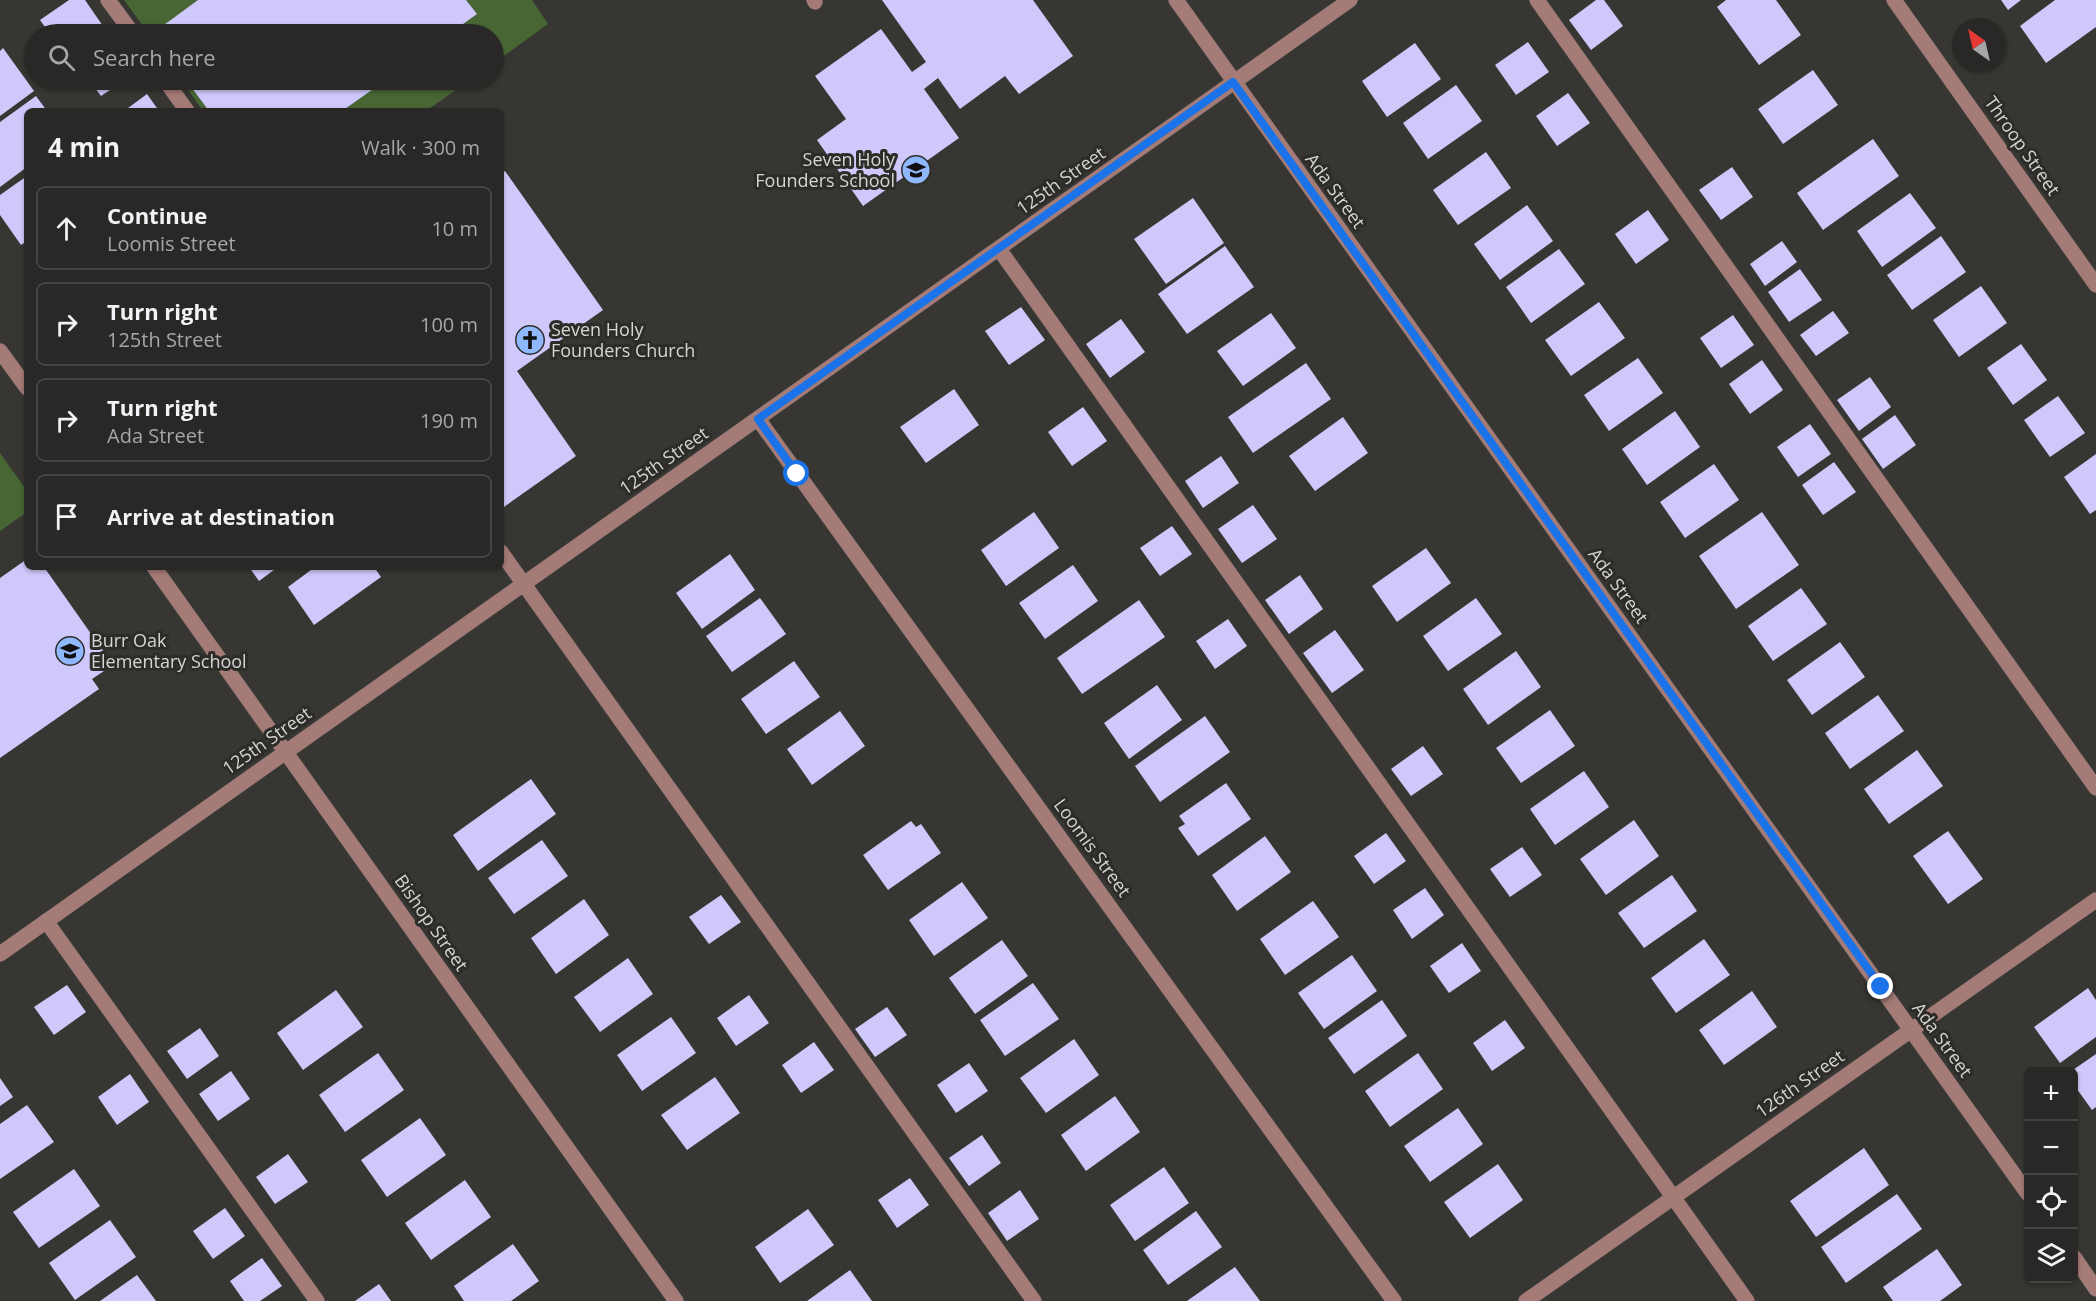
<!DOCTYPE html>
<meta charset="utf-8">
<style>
:root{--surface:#292826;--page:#31302e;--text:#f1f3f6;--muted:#a5a6a7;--line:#454443}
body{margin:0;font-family:"Open Sans",sans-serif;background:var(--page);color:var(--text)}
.controls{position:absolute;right:18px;bottom:18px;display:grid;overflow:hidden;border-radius:9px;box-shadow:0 2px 4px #0004}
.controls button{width:54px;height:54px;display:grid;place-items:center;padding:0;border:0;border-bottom:2px solid var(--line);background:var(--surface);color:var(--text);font:30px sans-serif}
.compass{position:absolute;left:1952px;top:18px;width:54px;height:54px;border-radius:50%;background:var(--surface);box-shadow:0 2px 4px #0004;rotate:326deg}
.stop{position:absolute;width:18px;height:18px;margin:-14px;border:4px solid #1a73e8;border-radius:50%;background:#fff}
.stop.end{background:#1a73e8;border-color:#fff;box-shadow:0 2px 6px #0008}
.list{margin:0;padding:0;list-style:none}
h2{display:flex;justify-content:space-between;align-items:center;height:78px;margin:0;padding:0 24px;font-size:26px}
h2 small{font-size:20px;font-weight:400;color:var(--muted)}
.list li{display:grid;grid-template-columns:39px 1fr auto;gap:18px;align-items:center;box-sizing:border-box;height:84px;margin:0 12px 12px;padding:0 12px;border:2px solid var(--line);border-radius:9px}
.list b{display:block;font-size:22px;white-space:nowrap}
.list p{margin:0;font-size:20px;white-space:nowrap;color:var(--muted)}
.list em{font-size:20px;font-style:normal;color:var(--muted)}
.icon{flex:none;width:33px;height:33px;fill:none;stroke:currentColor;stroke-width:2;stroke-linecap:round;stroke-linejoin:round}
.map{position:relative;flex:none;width:2096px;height:1301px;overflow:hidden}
.search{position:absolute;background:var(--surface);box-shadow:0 2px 4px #0004;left:24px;top:24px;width:480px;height:66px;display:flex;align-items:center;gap:15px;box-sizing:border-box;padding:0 21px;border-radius:33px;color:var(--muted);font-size:22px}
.panel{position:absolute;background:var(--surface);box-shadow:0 2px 4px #0004;left:24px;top:108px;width:480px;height:462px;border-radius:9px}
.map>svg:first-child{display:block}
.green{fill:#476634}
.building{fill:#cfc8fb}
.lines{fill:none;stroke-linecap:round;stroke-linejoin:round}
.minor-casing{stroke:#54534f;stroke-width:16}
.minor{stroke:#a47b77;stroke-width:15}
.route{stroke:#1a73e8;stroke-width:8}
.labels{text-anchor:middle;stroke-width:6;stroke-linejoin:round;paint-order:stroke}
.street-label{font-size:18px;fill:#d6d5d3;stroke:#2d2c28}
.poi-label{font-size:18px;fill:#d6d5d3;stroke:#2d2c28;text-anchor:start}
</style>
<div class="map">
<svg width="2096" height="1301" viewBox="0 0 2096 1301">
<rect width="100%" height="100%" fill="#373632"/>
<path class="green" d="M124 0H532L548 24 494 63V34H149Z
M181 80H470L426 111H203Z
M0 453 27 491V512L0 531Z"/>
<path class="building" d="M69 0H85L105 29 96 34H50L40 20Z
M198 0H466L477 14 449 34H154L153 33Z
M882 0H1033L1073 56 1019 94 1005 76 960 109 938 78 924 89 959 138 863 206 817 140 846 119 815 76 881 29 912 72 926 62Z
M1596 0H1604L1623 26 1591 50 1569 20Z
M1726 0H1776L1801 35 1759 65 1717 7Z
M2001 0H2021L2008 10Z
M2055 0H2096V27L2046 63 2020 26Z
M1528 42 1549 72 1516 95 1495 65Z
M1415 43 1441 79 1387 117 1362 81Z
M3 48 34 91 0 116V51Z
M1813 70 1838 105 1783 144 1758 109Z
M89 80H125L101 96Z
M186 80H386L342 111H209Z
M1456 85 1482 121 1428 159 1403 123Z
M1568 93 1590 123 1557 146 1536 116Z
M147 94 159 111H124Z
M36 96 47 111H27V167L0 187V122Z
M1873 139 1899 176 1823 230 1797 193Z
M1486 152 1511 188 1458 225 1433 190Z
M1732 167 1753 197 1721 220 1699 190Z
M505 171 603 310 517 371 576 456 501 509V174Z
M27 176V241L21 245 0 215V195Z
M1910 193 1936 228 1882 267 1857 231Z
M1193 198 1224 243 1166 284 1134 239Z
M1527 205 1553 241 1500 280 1474 244Z
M1648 210 1669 240 1636 264 1615 234Z
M1941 236 1966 272 1912 310 1887 275Z
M1782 241 1797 262 1765 286 1750 264Z
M1225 246 1254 287 1187 334 1158 294Z
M1559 249 1585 284 1531 323 1506 287Z
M1800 269 1822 300 1789 322 1768 292Z
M1981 286 2007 323 1959 357 1933 320Z
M1599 302 1625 338 1571 376 1545 340Z
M1021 307 1045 340 1009 365 985 331Z
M1833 311 1849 333 1816 356 1800 335Z
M1271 313 1296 348 1243 386 1217 351Z
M1733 315 1754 345 1721 368 1700 338Z
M1121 319 1145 352 1110 378 1086 344Z
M2021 344 2047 380 2013 405 1987 368Z
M1638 358 1663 393 1609 431 1584 395Z
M1762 360 1783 390 1750 414 1729 384Z
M1306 363 1331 399 1253 453 1228 417Z
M1870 377 1891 407 1859 431 1837 400Z
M954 389 979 425 926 463 900 427Z
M2058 396 2085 433 2050 457 2024 420Z
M1083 407 1107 441 1072 466 1048 432Z
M1675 411 1700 447 1647 485 1622 449Z
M1895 415 1916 445 1883 469 1862 439Z
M1343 417 1368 453 1315 491 1289 456Z
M1810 424 1831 454 1798 477 1777 447Z
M2096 454V510L2090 514 2064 477Z
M1221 456 1239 483 1203 508 1185 481Z
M1834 462 1856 492 1823 515 1802 485Z
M1714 464 1739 500 1685 538 1660 502Z
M1253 505 1277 539 1242 563 1218 529Z
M1034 512 1059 548 1006 586 981 550Z
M1762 512 1799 565 1736 609 1699 556Z
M1172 526 1192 554 1160 576 1140 548Z
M1426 548 1451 583 1397 622 1372 586Z
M730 554 755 590 702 629 676 593Z
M27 559V567H44L113 665 92 679 99 689 0 758V578Z
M1073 565 1098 601 1045 639 1019 603Z
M249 567H278L259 581Z
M315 567H374L381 577 314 625 288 587Z
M1300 575 1323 609 1289 634 1265 600Z
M1801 588 1827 624 1773 661 1748 626Z
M760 598 786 634 732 672 706 636Z
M1476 598 1502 634 1448 671 1423 636Z
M1139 600 1165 637 1082 694 1057 658Z
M1228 619 1247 646 1215 669 1196 641Z
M1335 630 1364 670 1332 693 1303 653Z
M1840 642 1865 677 1812 715 1787 680Z
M1516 651 1541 687 1488 725 1463 689Z
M794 661 820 697 766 734 741 699Z
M1157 685 1182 720 1129 759 1104 723Z
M1878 695 1904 731 1850 769 1825 733Z
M1550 710 1575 746 1521 783 1496 748Z
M840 711 865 746 812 785 787 749Z
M1205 716 1230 752 1160 802 1135 766Z
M1423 746 1443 774 1411 796 1391 769Z
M1917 750 1943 786 1889 824 1864 789Z
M1584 771 1609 807 1555 845 1530 809Z
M531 779 556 814 478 871 453 835Z
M1226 783 1251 819 1198 856 1178 828 1185 824 1179 816Z
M1634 820 1659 856 1606 895 1580 859Z
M911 821 916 827 921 824 941 853 888 890 863 855Z
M1948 831 1983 879 1948 904 1913 856Z
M1386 833 1406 861 1374 884 1354 856Z
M1265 836 1291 872 1237 911 1212 875Z
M542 840 568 876 514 914 488 878Z
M1522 847 1542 875 1510 897 1490 869Z
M1672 875 1697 911 1644 948 1618 913Z
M962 882 988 918 934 956 909 920Z
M1425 888 1444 915 1412 939 1393 910Z
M721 895 741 922 709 944 689 917Z
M584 899 609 935 556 974 531 938Z
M1313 901 1339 937 1285 975 1260 939Z
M1704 939 1730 975 1676 1013 1651 978Z
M1002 940 1028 976 975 1014 949 978Z
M1462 943 1481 971 1449 993 1430 966Z
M1352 955 1377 991 1324 1029 1298 993Z
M628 958 653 994 600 1032 574 997Z
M1033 983 1059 1019 1005 1056 980 1020Z
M67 985 86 1012 54 1035 34 1007Z
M2088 988 2096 1000V1037L2060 1063 2034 1027Z
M336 990 363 1027 303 1070 277 1033Z
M1752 991 1777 1027 1724 1065 1699 1030Z
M749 995 769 1023 736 1046 717 1018Z
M1382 1000 1407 1036 1354 1074 1328 1038Z
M887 1007 907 1035 875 1057 855 1029Z
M671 1017 696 1053 642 1091 617 1055Z
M1505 1020 1525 1048 1492 1071 1473 1043Z
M200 1028 219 1056 187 1079 167 1051Z
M1074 1039 1099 1075 1046 1113 1020 1078Z
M814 1042 834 1070 801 1093 782 1065Z
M378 1053 404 1090 345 1132 319 1095Z
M1418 1053 1443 1089 1390 1127 1365 1091Z
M2096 1054V1107L2092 1110 2074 1085V1072H2070Z
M969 1063 988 1091 956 1113 937 1085Z
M231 1071 250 1099 218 1121 199 1094Z
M130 1074 149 1102 117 1125 98 1097Z
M715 1077 740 1113 687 1150 661 1115Z
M0 1078 13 1097 0 1106Z
M1115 1096 1140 1132 1086 1171 1061 1135Z
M27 1105 54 1142 0 1179V1124Z
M1458 1108 1483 1144 1430 1182 1404 1146Z
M420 1118 446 1155 387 1197 361 1160Z
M982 1135 1001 1163 969 1186 949 1158Z
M1864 1148 1889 1185 1816 1237 1790 1201Z
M288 1154 308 1182 275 1204 256 1177Z
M1498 1164 1523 1200 1470 1238 1444 1202Z
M1164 1167 1189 1203 1135 1241 1110 1205Z
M74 1169 100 1206 39 1248 13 1212Z
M910 1178 929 1205 897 1228 878 1200Z
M465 1180 491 1217 431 1260 405 1223Z
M1020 1190 1039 1219 1007 1241 988 1213Z
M1897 1194 1922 1229 1846 1283 1821 1247Z
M225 1208 245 1236 213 1259 193 1231Z
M808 1209 834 1245 780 1283 755 1247Z
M1196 1211 1222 1247 1168 1285 1143 1250Z
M110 1220 136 1257 75 1300 49 1263Z
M513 1244 539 1281 511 1301H464L454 1286Z
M1937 1249 1962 1285 1940 1301H1893L1883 1287Z
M262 1258 282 1286 260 1301H244L230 1281Z
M1235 1267 1260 1301H1187Z
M850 1270 872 1301H807Z
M137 1275 156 1301H100Z
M379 1284 391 1301H355Z"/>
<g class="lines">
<g class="minor-casing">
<path id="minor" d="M108 0 133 34
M814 0 815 2
M1176 0 2028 1194
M1537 0 2096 788
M1894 0 2096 285
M165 80 187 111
M999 249 1747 1301
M0 351 27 388
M758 419 1394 1301
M501 552 1034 1301
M154 567 676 1301
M46 921 317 1301
M0 954 1350 0
M2074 1257 2096 1289
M1526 1301 2096 900"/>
</g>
<use href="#minor" class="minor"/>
</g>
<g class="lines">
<path class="route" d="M797 474 758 419 1233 82 1881 987"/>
</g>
<defs>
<g id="school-disc" transform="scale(1.5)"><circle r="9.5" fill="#90b8fd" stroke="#2d2c28"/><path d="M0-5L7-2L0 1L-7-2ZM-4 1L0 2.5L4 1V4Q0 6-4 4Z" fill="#111"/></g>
<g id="church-disc" transform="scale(1.5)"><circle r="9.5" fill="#90b8fd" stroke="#2d2c28"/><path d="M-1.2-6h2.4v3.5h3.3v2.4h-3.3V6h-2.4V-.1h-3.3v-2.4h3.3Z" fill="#111"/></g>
</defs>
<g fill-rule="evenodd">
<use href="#school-disc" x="916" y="170"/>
<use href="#church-disc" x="530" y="340"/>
<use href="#school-disc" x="70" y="651"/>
</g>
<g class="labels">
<g class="street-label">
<text transform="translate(2022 146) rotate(55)" y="6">Throop Street</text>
<text transform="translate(1061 181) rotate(-35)" y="6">125th Street</text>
<text transform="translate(1335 191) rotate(54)" y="6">Ada Street</text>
<text transform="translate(664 461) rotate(-35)" y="6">125th Street</text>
<text transform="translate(1618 586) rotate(54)" y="6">Ada Street</text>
<text transform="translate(267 741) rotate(-35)" y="6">125th Street</text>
<text transform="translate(1092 848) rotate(54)" y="6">Loomis Street</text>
<text transform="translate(431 923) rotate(55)" y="6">Bishop Street</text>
<text transform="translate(1942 1040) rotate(54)" y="6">Ada Street</text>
<text transform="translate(1800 1084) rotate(-35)" y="6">126th Street</text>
</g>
<g class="poi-label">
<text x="895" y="166" text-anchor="end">Seven Holy<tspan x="895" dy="21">Founders School</tspan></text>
<text x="551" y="336">Seven Holy<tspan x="551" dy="21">Founders Church</tspan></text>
<text x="91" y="647">Burr Oak<tspan x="91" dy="21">Elementary School</tspan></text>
</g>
</g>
</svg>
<div class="controls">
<button>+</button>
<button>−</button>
<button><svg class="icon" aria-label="locate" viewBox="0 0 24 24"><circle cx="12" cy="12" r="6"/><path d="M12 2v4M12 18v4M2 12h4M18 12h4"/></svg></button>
<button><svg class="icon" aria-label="layers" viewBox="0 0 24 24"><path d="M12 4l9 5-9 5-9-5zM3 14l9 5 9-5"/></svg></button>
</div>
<svg class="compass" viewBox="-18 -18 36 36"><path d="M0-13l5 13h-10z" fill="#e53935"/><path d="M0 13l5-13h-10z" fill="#a5a6a7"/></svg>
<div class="stop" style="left:797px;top:474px"></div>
<div class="stop end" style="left:1881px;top:987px"></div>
<div class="search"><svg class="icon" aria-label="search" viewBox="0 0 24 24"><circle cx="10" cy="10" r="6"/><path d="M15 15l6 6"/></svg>Search here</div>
<section class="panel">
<h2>4 min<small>Walk · 300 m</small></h2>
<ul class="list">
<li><svg class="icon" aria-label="ahead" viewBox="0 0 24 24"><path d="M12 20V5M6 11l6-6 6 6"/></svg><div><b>Continue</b><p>Loomis Street</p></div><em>10 m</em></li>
<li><svg class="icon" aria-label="right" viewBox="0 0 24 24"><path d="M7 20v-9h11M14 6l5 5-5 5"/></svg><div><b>Turn right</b><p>125th Street</p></div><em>100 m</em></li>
<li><svg class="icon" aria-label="right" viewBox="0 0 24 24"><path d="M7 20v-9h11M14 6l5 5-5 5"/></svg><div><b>Turn right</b><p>Ada Street</p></div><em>190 m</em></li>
<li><svg class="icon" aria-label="arrive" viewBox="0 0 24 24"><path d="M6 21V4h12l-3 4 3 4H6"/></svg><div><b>Arrive at destination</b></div></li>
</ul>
</section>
</div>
